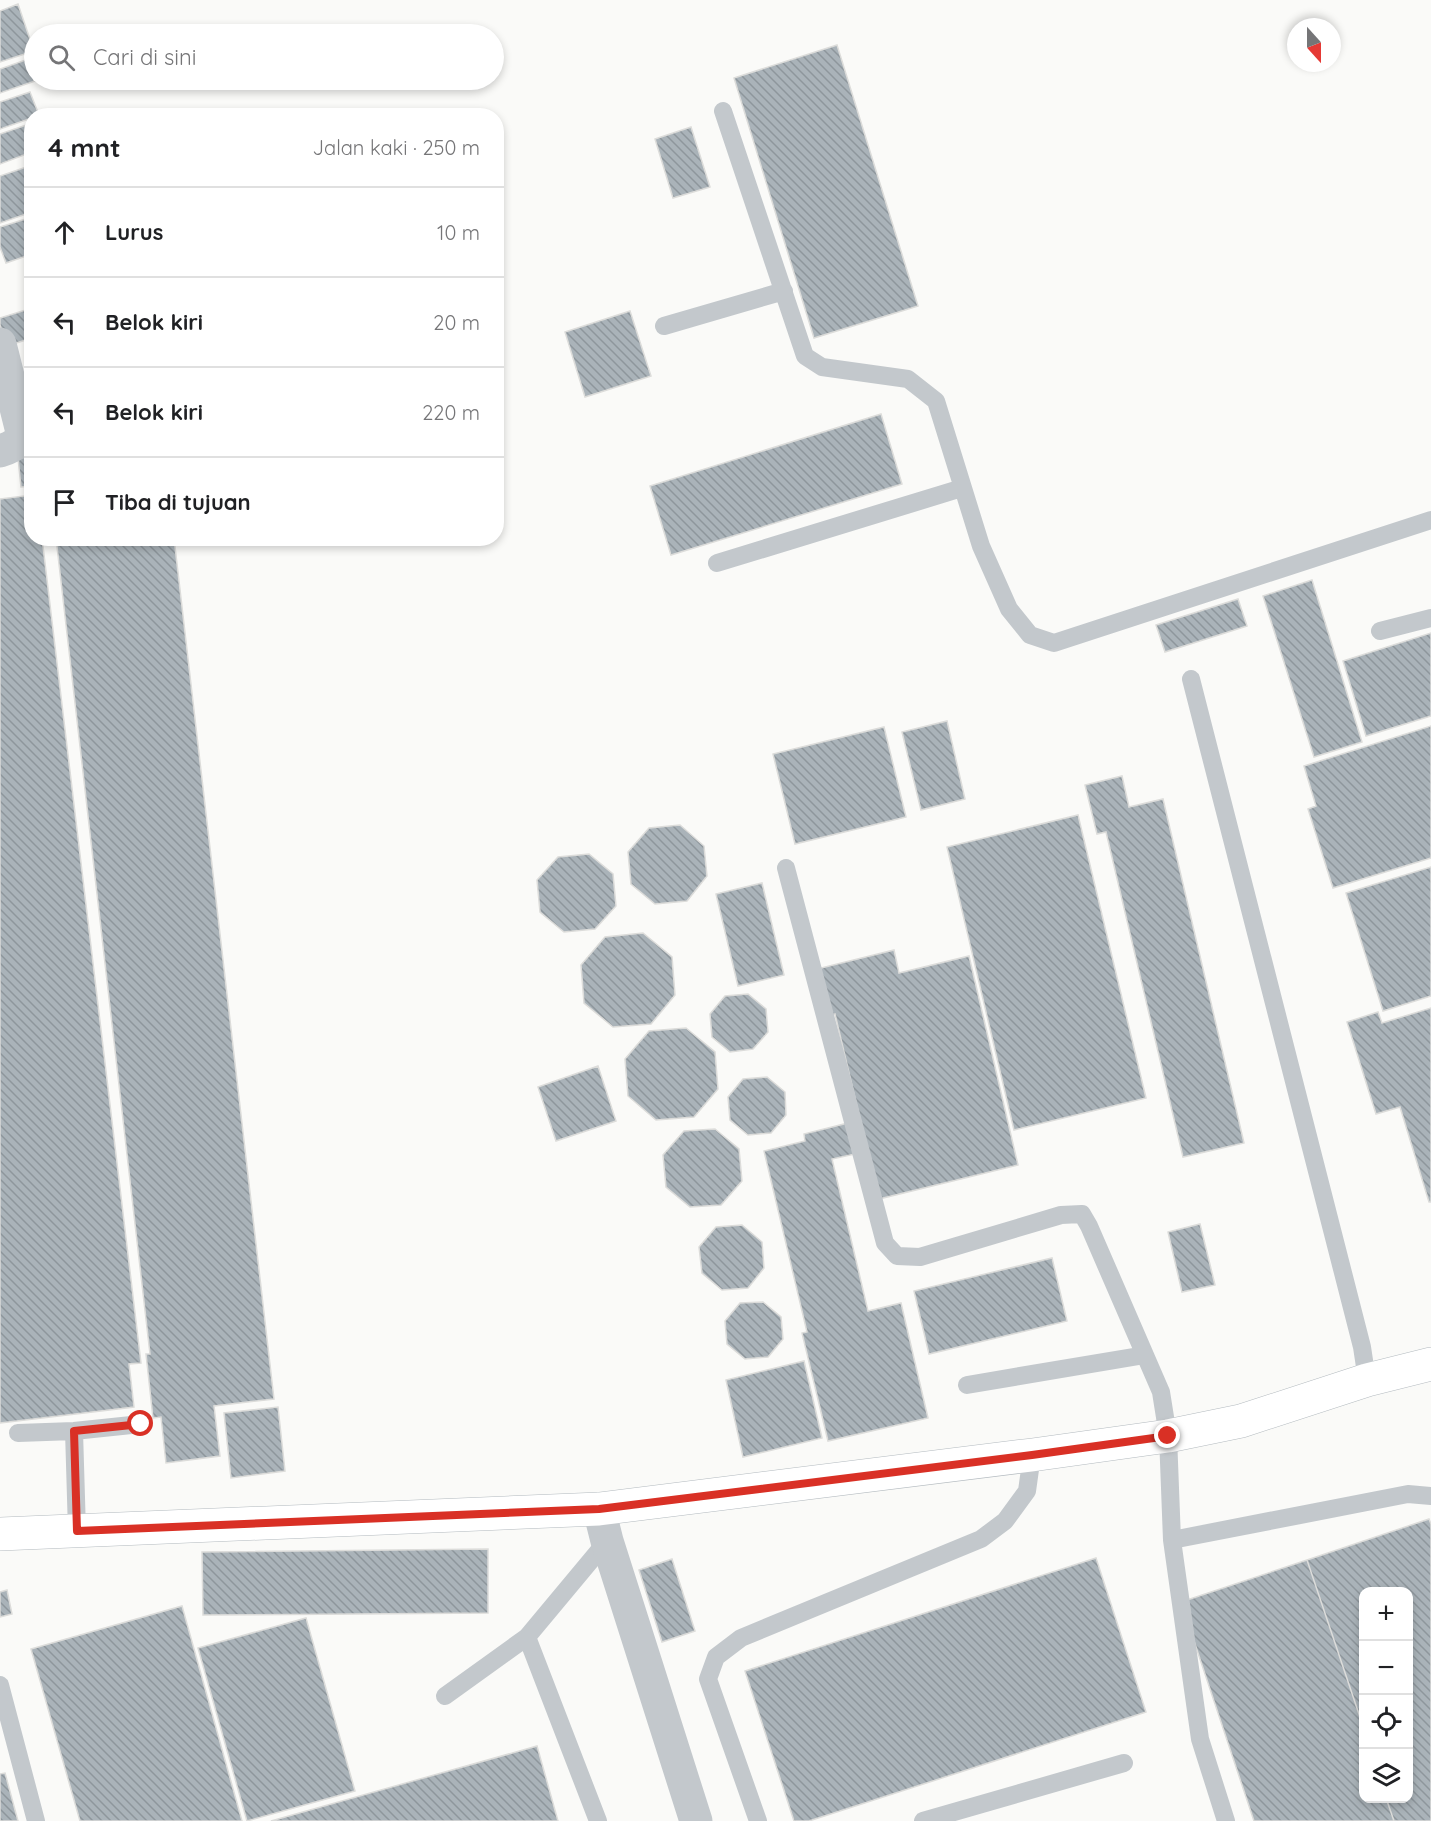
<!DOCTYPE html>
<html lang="id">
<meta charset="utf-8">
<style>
:root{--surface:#fff;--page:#f6f6f6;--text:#202124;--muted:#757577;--line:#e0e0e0}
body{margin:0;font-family:Quicksand,sans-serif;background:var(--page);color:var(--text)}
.controls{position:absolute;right:18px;bottom:18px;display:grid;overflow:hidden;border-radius:12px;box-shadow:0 3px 9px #0003}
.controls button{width:54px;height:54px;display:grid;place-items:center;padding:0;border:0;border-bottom:2px solid var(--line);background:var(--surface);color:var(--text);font:30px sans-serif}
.compass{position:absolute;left:1287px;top:18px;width:54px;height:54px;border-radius:50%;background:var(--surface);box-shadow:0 3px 9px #0003;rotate:159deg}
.stop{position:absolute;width:18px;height:18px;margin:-14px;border:4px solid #d93025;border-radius:50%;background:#fff}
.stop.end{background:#d93025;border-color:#fff;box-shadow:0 2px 6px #0008}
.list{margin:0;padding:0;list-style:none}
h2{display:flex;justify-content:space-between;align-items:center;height:78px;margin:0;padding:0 24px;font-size:26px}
h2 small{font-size:20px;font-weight:400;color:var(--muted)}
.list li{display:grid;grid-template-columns:39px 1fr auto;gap:18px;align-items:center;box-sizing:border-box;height:90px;padding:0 24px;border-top:2px solid var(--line)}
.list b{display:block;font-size:22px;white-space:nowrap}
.list em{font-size:20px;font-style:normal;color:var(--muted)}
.icon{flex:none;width:33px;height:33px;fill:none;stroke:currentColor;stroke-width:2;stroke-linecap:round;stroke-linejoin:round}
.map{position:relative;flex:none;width:1431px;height:1821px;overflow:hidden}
.search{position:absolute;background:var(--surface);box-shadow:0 3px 9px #0003;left:24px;top:24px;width:480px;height:66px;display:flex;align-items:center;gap:15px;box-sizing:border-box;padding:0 21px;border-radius:33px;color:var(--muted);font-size:22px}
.panel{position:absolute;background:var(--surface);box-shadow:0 3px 9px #0003;left:24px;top:108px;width:480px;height:438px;border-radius:24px}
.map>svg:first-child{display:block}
.building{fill:url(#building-back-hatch);stroke:#dcdcda;stroke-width:1.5}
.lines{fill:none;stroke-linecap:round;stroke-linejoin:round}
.secondary-casing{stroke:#b3babf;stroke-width:34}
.lane{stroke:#c3c8cc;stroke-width:18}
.street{stroke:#c3c8cc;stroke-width:33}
.secondary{stroke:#fff;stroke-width:33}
.route{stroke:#d93025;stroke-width:8}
</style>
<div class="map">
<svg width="1431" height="1821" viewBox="0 0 1431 1821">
<defs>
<pattern id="building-back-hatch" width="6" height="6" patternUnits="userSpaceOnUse" patternTransform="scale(1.5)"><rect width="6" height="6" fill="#aab3b9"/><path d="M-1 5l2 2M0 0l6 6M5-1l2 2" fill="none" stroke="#8e969c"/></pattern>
</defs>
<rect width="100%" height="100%" fill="#fafaf8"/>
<path class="building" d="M18 4 34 51 0 62V11Z
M837 45 918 306 814 338 734 78Z
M34 57V80H38L0 93V69Z
M30 92 39 115 32 116V118L0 129V102Z
M32 123V152L0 164V134Z
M691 127 710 187 673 198 655 139Z
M32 165V212L0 223V176Z
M32 217V254L6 263 0 247V227Z
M32 308V338L7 346 0 325V318Z
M630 311 651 376 585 397 565 332Z
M881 414 902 484 671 555 650 486Z
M32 457V486L21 487 18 458Z
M32 495V538H42L141 1363 129 1364 134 1407 0 1423V499Z
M56 538H174L274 1399 214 1406 220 1456 166 1463 161 1417 153 1418 146 1354H150Z
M1312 580 1362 742 1314 757 1263 596Z
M1238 599 1247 626 1165 652 1156 625Z
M1431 633V716L1366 736 1343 661Z
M947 721 965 799 921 810 902 732Z
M1431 726V858L1333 888 1308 809 1316 806 1304 766Z
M884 727 906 817 795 844 773 754Z
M1122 776 1129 807 1163 799 1244 1143 1183 1157 1106 832 1097 834 1085 785Z
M1078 815 1146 1098 1014 1130 947 847Z
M680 825 704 846 707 876 687 901 655 904 631 884 628 852 649 828Z
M589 854 613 874 616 906 595 929 564 932 540 912 537 880 558 857Z
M1431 867V996L1383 1011 1346 893Z
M762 883 784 975 738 986 716 894Z
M643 933 672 957 675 995 651 1024 613 1027 584 1003 581 965 605 937Z
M894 950 899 973 969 956 1018 1165 879 1199 835 1014 828 1016 817 969Z
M748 994 766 1009 768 1032 753 1049 730 1052 712 1037 710 1014 725 996Z
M1431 1008V1202H1429L1400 1107 1376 1114 1347 1022 1378 1012 1382 1023Z
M686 1028 715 1052 718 1089 694 1117 656 1120 628 1096 625 1059 649 1031Z
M598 1066 616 1121 556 1141 538 1087Z
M767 1077 785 1092 786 1115 771 1133 748 1135 730 1120 728 1097 743 1079Z
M848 1123 855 1154 832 1159 868 1311 901 1303 928 1418 828 1441 802 1333 807 1332 764 1151 805 1141 804 1134Z
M715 1129 739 1149 742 1181 721 1205 690 1207 666 1187 663 1155 684 1131Z
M1200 1224 1215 1285 1182 1292 1168 1232Z
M742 1225 762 1242 764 1268 748 1288 722 1290 702 1273 699 1247 716 1227Z
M1052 1258 1067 1321 929 1354 914 1291Z
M763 1302 781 1317 783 1339 768 1357 745 1359 727 1344 725 1321 740 1303Z
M804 1361 822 1438 743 1457 726 1380Z
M278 1407 285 1471 231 1478 224 1413Z
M1429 1519 1431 1524V1821H1394L1386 1798H1408V1592H1364V1729L1307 1560Z
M488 1549V1613L203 1615 202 1552Z
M1096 1558 1146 1712 809 1821H794L745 1671Z
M672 1559 695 1631 662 1642 639 1570Z
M1307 1560 1364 1729V1798H1386L1394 1821H1254L1181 1602Z
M7 1590 12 1614 0 1617V1592Z
M182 1606 242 1821H80L31 1649Z
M306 1618 355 1791 247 1821 198 1648Z
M537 1746 558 1821H271Z
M5 1773 18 1821H0V1774Z"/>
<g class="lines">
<g class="secondary-casing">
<path id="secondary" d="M0 1534 599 1509 1032 1455 1168 1436 1241 1421 1367 1380 1431 1364"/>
</g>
<path class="lane" d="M723 111 805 356 822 367 908 379 936 401 981 546 1009 609 1030 635 1054 643 1431 520
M664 326 784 291
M717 563 962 488
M1380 631 1431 618
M1191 679 1362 1347 1367 1380
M786 868 885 1243 897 1256 920 1257 1061 1215 1082 1214 1089 1226 1161 1392 1168 1436 1172 1540 1200 1739 1226 1821
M967 1385 1145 1355
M74 1431 77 1531
M18 1433 74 1431 141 1424
M1172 1540 1408 1494 1431 1496
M527 1637 598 1821
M0 1685 36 1821
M445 1696 527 1637 607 1541
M758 1821 708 1679 716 1657 741 1638 981 1539 1005 1521 1027 1491 1032 1455
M923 1821 1124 1763"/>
<path class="street" d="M0 344 22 432C21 443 10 448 0 451
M599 1509 607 1541 696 1821"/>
<use href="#secondary" class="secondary"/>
</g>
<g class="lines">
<path class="route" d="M141 1424 74 1431 77 1531 599 1509 1032 1455 1168 1436"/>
</g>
</svg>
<div class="controls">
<button>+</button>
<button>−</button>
<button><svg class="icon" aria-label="locate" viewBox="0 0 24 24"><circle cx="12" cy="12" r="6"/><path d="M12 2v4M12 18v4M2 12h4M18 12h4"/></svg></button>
<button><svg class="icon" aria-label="layers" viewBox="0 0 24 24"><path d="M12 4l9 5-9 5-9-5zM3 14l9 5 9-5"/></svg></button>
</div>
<svg class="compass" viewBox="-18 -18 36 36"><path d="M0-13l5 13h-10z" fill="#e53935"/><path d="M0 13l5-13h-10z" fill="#757577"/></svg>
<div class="stop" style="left:141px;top:1424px"></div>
<div class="stop end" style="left:1168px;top:1436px"></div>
<div class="search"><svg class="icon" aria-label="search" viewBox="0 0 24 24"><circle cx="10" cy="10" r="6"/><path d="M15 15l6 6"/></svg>Cari di sini</div>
<section class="panel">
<h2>4 mnt<small>Jalan kaki · 250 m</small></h2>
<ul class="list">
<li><svg class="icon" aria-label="ahead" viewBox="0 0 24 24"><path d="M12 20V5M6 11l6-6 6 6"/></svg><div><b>Lurus</b></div><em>10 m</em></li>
<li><svg class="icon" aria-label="left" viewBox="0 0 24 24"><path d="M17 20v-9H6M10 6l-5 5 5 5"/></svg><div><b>Belok kiri</b></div><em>20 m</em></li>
<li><svg class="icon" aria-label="left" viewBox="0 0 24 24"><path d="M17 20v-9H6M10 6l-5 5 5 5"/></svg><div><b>Belok kiri</b></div><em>220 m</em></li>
<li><svg class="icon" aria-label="arrive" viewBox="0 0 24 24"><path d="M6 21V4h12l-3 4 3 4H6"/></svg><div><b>Tiba di tujuan</b></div></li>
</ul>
</section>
</div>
